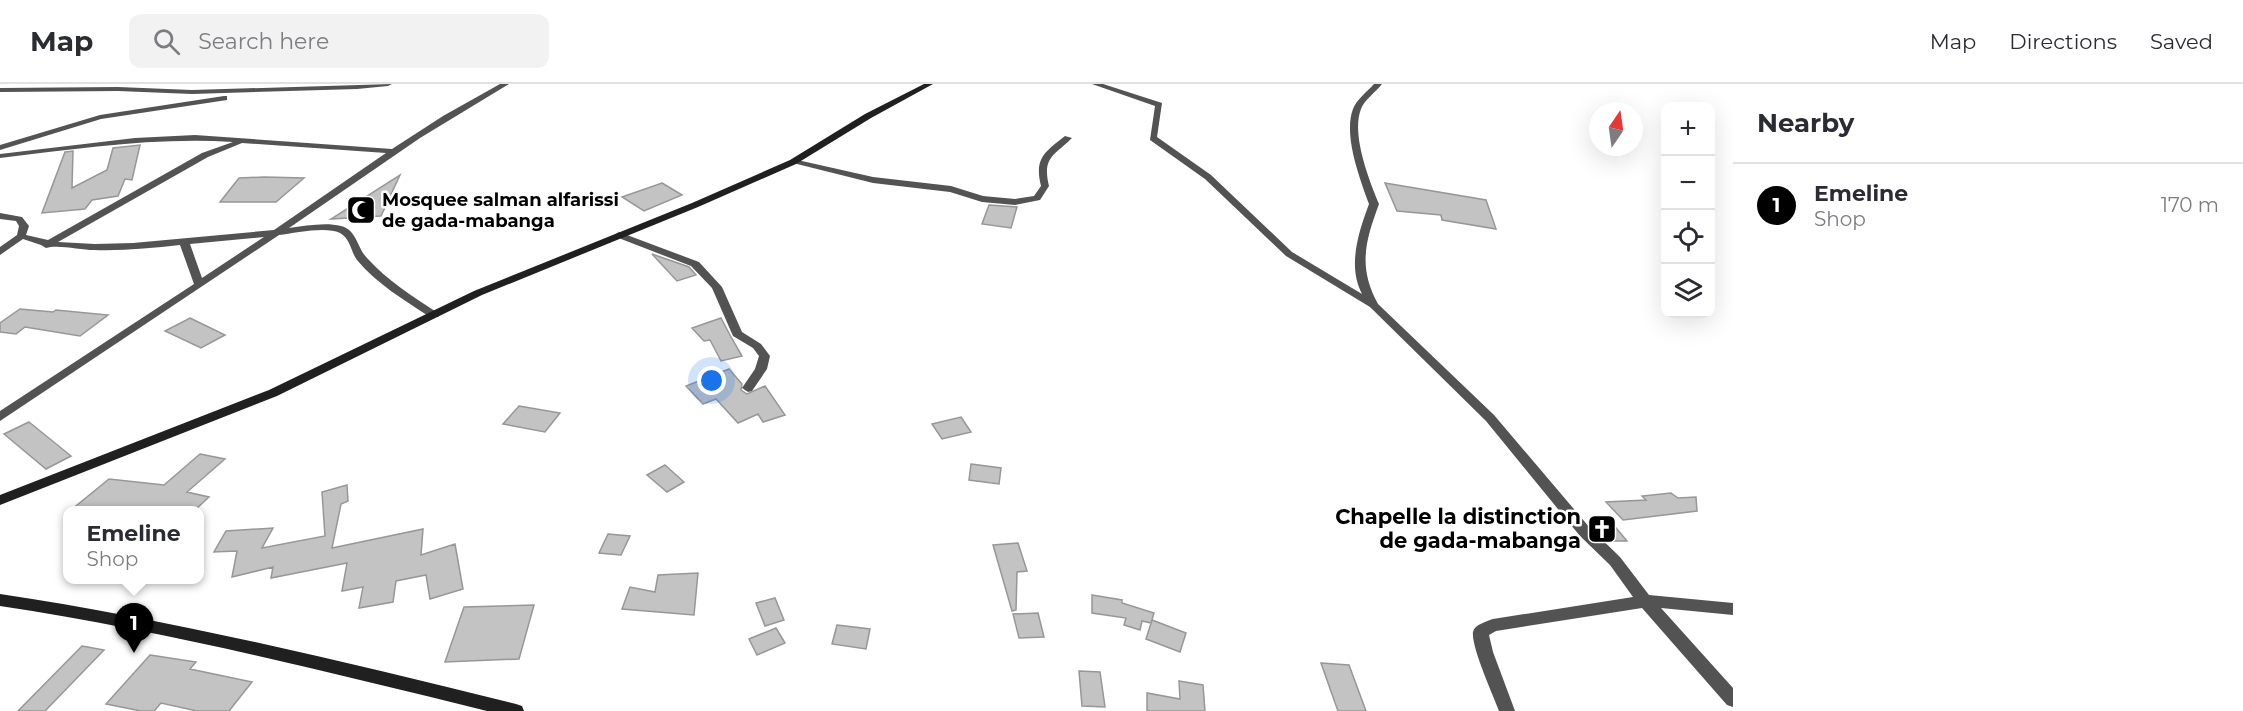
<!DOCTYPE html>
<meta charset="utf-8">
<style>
:root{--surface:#fff;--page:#f2f2f3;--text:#2b2b33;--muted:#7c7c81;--line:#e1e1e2;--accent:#000}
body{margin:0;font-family:Montserrat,sans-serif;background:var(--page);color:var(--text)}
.controls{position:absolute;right:18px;top:18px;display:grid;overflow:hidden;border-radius:12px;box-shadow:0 6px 24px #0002}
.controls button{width:54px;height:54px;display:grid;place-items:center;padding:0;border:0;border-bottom:2px solid var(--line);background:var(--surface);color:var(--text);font:30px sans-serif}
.compass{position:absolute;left:1589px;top:18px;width:54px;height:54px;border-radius:50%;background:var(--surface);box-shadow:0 6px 24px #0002;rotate:13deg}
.you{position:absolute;left:712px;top:297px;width:21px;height:21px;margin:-15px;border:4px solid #fff;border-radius:50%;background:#1a73e8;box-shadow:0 0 0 9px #1a73e833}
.badge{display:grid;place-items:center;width:39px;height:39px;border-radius:50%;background:var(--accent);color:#fff;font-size:20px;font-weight:700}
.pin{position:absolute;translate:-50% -50px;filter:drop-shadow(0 2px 3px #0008)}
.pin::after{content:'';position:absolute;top:32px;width:21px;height:18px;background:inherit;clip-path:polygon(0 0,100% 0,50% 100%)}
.popup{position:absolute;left:63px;top:422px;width:141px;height:78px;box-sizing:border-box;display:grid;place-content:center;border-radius:12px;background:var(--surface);filter:drop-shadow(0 2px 4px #0005);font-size:20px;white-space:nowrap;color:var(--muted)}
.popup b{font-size:22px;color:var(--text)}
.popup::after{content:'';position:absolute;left:50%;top:100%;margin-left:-12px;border:12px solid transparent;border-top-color:var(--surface)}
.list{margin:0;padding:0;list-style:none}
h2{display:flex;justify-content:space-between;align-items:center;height:78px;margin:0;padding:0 24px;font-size:26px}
h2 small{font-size:20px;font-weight:400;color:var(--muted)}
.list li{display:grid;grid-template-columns:39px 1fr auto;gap:18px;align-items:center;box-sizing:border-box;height:84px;padding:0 24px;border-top:2px solid var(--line)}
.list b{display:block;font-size:22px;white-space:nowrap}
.list p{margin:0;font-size:20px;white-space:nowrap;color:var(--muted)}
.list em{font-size:20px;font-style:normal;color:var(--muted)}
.icon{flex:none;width:33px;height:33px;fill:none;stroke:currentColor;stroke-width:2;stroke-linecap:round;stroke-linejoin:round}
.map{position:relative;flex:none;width:1733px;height:627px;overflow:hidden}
header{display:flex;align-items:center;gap:36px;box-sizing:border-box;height:84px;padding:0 30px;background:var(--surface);border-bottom:2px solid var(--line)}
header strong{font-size:28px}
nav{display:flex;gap:33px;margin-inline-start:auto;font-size:21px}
.search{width:420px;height:54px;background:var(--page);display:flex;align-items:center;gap:15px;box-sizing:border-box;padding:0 21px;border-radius:12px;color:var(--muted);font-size:22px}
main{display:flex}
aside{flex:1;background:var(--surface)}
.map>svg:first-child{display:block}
.building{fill:#c3c3c3;stroke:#979797;stroke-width:1.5}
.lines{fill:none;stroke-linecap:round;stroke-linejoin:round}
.street{fill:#535353;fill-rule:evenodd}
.secondary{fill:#202020;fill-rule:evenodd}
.labels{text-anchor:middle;stroke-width:5;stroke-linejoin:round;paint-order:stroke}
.far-poi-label{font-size:18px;font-weight:bold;fill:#000;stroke:#fff;text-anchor:start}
.poi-label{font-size:21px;font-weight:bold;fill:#000;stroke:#fff;text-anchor:end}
</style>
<header>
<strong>Map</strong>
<div class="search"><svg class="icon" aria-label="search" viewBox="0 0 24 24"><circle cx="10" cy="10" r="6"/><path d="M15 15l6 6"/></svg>Search here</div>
<nav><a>Map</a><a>Directions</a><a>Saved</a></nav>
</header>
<main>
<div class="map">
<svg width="1733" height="627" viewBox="0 0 1733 627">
<rect width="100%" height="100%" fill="#fff"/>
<path class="building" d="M140 61 132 96 125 95 118 112 92 116 85 125 42 129 65 68 73 67 72 104 107 86 113 64Z
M400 91 381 132 331 135Z
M264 93 304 94 276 118H220L239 94Z
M662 99 682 111 644 127 622 113Z
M1385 99 1486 116 1496 145 1442 136 1441 131 1397 127Z
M989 121 1017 123 1011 144 982 140Z
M652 170 689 183 696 191 677 197Z
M20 225 53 228 56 226 108 231 80 252 25 243 16 250 0 248V239Z
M190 234 225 251 201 264 165 247Z
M721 234 731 253 742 272 721 277 710 256 704 257 692 244Z
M729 285 742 300 741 306 747 310 765 302 785 331 763 338 758 330 738 339 716 315 703 320 686 302Z
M519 322 560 329 545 348 503 340Z
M961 333 971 348 942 355 932 340Z
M29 338 71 372 46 385 4 350Z
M200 370 225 375 187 408 209 413 195 426H71L109 395 164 401Z
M971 380 1001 384 999 400 969 396Z
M665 381 684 398 667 408 647 391Z
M347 401 348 417 341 420 332 464 423 445 421 471 455 460 463 505 430 515 426 491 396 497 393 518 359 524 363 503 342 507 347 479 271 494 273 483 232 493 237 467 214 468 226 447 273 444 262 464 325 452 322 408Z
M1671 409 1678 414 1696 413 1697 427 1623 436 1606 418 1646 416 1642 412Z
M1591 438H1611L1627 457H1607Z
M608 450 630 452 621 471 599 469Z
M1018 459 1027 487 1017 488 1016 526 1012 527 993 461Z
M698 489 694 531 622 525 630 503 655 508 658 491Z
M1092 511 1122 516V519L1154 529 1151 539 1142 537 1140 546 1124 541 1126 534 1092 529Z
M775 514 784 536 765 542 756 519Z
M534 521 519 575 445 578 464 523Z
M1038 529 1044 553 1019 554 1013 530Z
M1152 536 1186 549 1180 568 1146 555Z
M837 541 870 545 866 565 832 560Z
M776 544 785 559 757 571 749 555Z
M82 562 104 566 45 627H18Z
M150 571 196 578 190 585 252 598 229 627H197L161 619 154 627H141L106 620Z
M1321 579 1349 581 1366 627H1338Z
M1079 587 1100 588 1105 623 1082 622Z
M1179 597 1203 601 1205 627H1147V609L1180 615Z"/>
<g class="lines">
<path class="street" d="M392 0 388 2 357 5 192 10 118 7 0 8V4L118 3 192 6Z
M500 0H509L420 54 289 144C305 142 325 138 341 142 357 146 357 164 367 174 388 197 412 212 438 229L439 231 438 233H430C404 216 377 200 357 176 351 168 350 154 340 149 326 142 295 149 279 151L0 337V327L194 200 180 161C152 164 123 167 94 166 81 166 57 160 46 164L41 161 23 155 0 171V163L17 151 19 142 16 137 0 135V129L22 133 29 142 26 151 48 156 202 69 233 58C155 53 77 65 0 74V70L135 54 195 51 392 65 443 32ZM242 59 386 69 274 146 133 159 95 160 58 158 208 73ZM264 153 202 194 190 160Z
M1092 0H1103L1162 19 1157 53 1211 91 1292 168 1362 210C1347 182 1359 147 1369 120 1360 95 1343 51 1353 25 1356 16 1368 7 1374 0H1382C1376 8 1364 16 1361 25 1351 50 1369 96 1379 120 1365 158 1358 183 1378 220L1494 331 1590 444 1620 473 1649 511 1733 519V531L1661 524 1733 604V623L1727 621 1642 524 1496 547 1489 551 1493 568 1515 627H1499C1493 611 1471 563 1473 548 1474 541 1487 537 1493 535L1633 513 1610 481 1580 452 1486 337 1370 223 1286 172 1205 95 1150 56 1155 22Z
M224 12H227V16L101 35 0 66V61L100 31Z
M1065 52 1072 54C1054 72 1042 73 1049 102L1040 116 1015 121 982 118 950 108 873 99 789 78 793 75 873 93 951 102 983 112 1015 115 1034 112 1041 102C1034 74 1045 68 1065 52Z
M619 148 699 178 722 203 742 248 761 260 770 272 767 285 752 307 748 308 742 304 755 285 759 272 753 264 733 252 712 204 691 182 616 153 614 151Z"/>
<path class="secondary" d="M924 0H933L871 34 796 80 698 123 482 211 277 312 0 421V411L269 306 474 207 692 119 790 76 865 30Z
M0 510C174 536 345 578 516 620L522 622 524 627H487C325 587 165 547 0 522Z"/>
</g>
<defs>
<g id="mosque-square" transform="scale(1.5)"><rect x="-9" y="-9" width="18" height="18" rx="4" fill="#000" stroke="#fff"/><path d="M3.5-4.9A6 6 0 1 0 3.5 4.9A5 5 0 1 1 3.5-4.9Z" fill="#fff"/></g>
<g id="church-square" transform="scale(1.5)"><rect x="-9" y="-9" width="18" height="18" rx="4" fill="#000" stroke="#fff"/><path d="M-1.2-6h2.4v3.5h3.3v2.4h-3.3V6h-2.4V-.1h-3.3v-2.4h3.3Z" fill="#fff"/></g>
</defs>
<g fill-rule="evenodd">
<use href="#mosque-square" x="361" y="126"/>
<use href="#church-square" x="1602" y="445"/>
</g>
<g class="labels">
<g class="far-poi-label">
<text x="382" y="122">Mosquee salman alfarissi<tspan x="382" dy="21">de gada-mabanga</tspan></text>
</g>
<g class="poi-label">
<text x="1581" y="440">Chapelle la distinction<tspan x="1581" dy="24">de gada-mabanga</tspan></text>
</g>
</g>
</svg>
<div class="controls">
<button>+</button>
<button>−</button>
<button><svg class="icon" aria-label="locate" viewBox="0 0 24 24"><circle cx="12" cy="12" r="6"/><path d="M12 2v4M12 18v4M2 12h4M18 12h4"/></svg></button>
<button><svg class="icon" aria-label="layers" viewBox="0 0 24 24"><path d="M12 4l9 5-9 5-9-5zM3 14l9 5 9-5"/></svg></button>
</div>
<svg class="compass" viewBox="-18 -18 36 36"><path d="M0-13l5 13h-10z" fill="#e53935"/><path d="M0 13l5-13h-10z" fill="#7c7c81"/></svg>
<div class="you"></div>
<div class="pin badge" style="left:134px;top:569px">1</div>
<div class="popup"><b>Emeline</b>Shop</div>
</div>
<aside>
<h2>Nearby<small></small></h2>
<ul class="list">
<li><span class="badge">1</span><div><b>Emeline</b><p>Shop</p></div><em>170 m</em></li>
</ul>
</aside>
</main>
